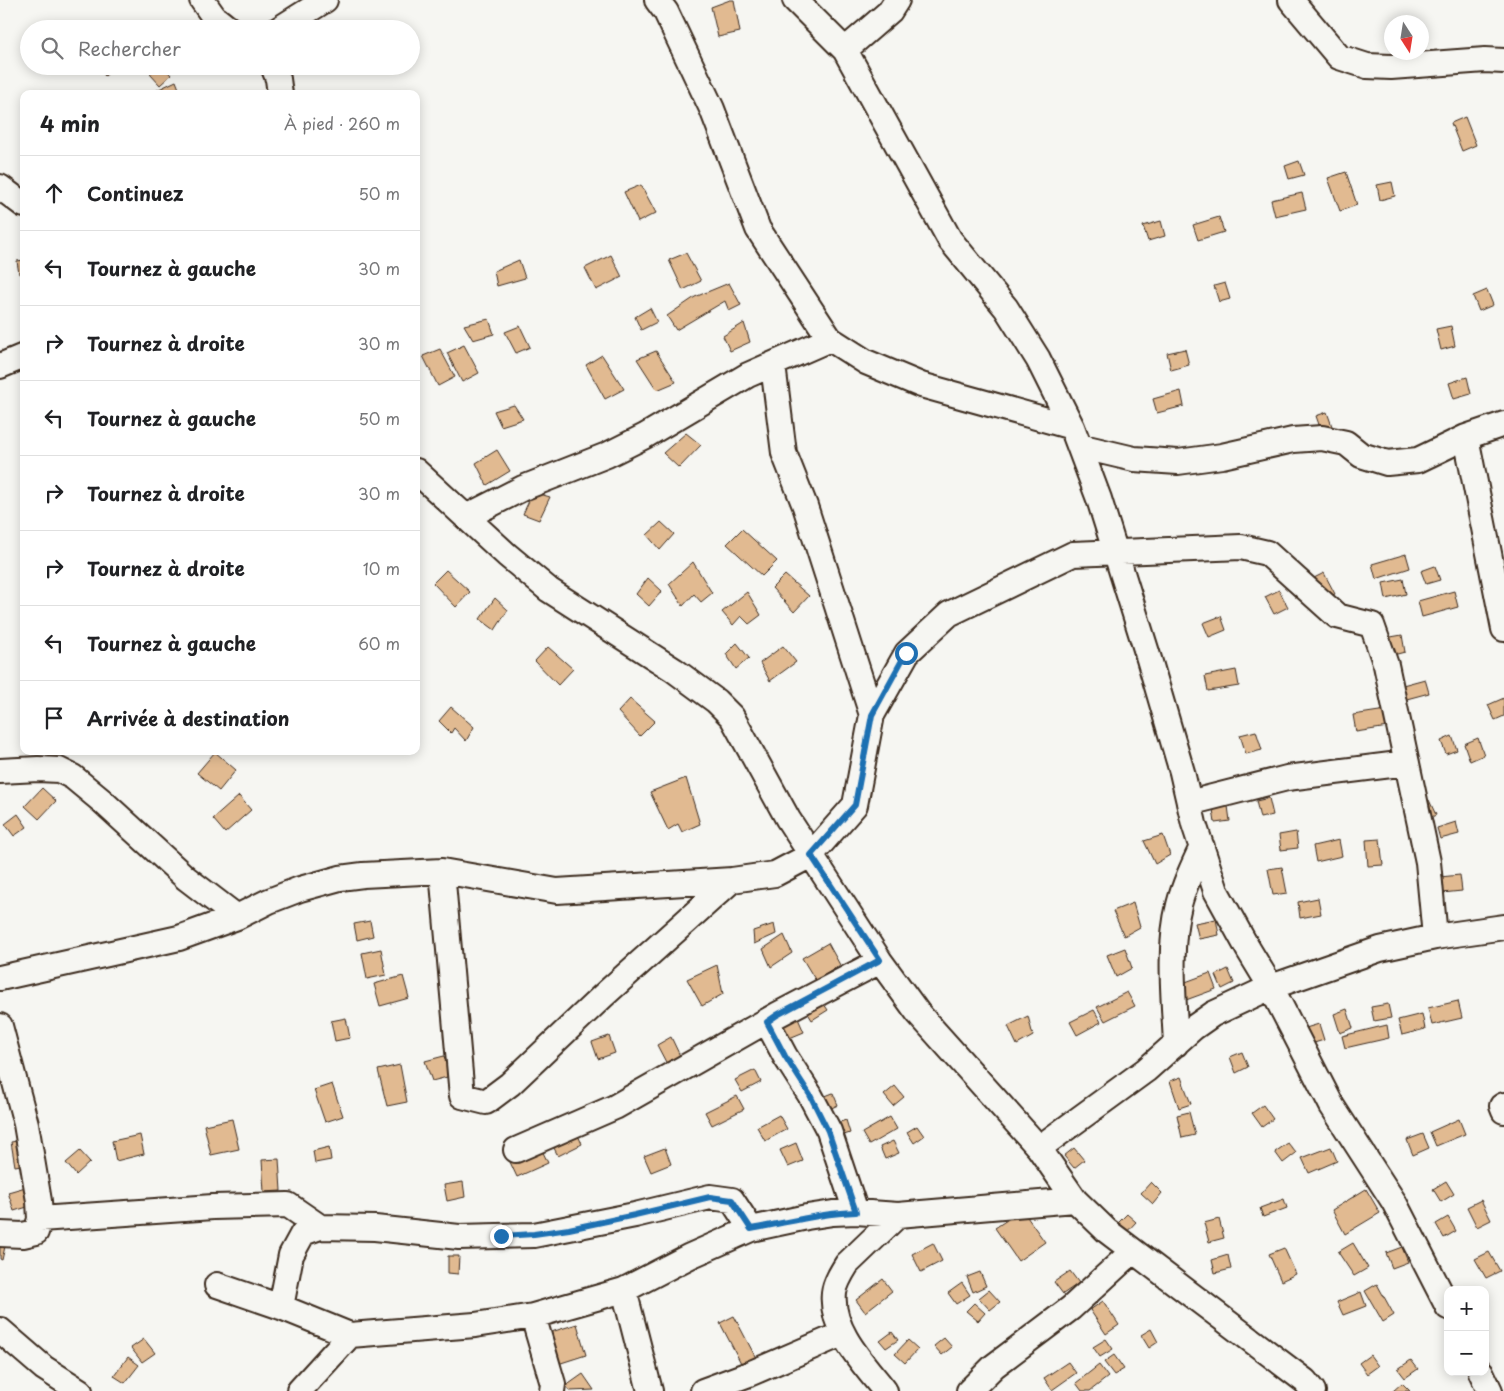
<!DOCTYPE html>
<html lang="fr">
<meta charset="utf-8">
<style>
:root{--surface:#fff;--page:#f2f2f2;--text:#202124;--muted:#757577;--line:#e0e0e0}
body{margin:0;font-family:"Playpen Sans",sans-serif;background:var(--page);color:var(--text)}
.controls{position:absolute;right:15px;bottom:15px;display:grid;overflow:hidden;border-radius:10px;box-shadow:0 2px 12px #0003}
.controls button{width:45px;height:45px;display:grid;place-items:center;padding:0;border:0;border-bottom:1px solid var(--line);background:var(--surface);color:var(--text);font:25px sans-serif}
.compass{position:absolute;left:1384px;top:15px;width:45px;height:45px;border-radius:50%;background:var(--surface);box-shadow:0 2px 12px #0003;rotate:168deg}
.stop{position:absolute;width:15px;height:15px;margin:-11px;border:4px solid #1f6fb2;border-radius:50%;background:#fff}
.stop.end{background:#1f6fb2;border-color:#fff;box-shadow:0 1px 5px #0008}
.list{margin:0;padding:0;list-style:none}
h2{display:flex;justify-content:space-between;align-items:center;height:65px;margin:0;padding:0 20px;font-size:21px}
h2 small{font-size:16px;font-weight:400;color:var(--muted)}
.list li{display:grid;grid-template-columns:32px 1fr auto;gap:15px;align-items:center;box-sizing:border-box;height:75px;padding:0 20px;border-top:1px solid var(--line)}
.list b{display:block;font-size:19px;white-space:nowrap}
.list em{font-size:16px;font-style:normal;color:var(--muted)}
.icon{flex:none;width:28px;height:28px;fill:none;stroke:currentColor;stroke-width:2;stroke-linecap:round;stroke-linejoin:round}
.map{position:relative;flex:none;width:1504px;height:1391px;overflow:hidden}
.search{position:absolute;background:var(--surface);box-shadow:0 2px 12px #0003;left:20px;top:20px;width:400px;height:55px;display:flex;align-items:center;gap:12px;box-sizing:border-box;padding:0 18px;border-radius:28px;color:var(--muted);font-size:19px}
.panel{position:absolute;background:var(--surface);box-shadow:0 2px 12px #0003;left:20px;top:90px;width:400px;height:665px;border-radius:10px}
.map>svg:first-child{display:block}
.building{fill:#e1ba91;stroke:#3b2a1e}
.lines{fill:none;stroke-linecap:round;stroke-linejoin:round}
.minor-casing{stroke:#3b2a1e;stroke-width:28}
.minor{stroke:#f6f6f2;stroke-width:24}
.route{stroke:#1f6fb2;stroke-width:6}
</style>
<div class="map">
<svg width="1504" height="1391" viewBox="0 0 1504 1391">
<rect width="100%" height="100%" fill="#f6f6f2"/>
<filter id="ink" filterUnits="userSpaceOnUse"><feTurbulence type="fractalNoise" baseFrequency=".02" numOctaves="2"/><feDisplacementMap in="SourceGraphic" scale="10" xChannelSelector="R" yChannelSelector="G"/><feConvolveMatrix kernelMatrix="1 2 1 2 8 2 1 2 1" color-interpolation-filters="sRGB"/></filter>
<g filter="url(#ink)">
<path class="building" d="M730 0H734L740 32 718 37 711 7Z
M97 66H116L105 76Z
M158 66H163L171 75 160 85 150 74Z
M176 81 181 94H159L157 90Z
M1465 117 1476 145 1462 151 1451 123Z
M1299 161 1304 175 1289 179 1285 166Z
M1346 172 1357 205 1340 211 1328 178Z
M1392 182 1395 196 1380 200 1377 185Z
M641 185 656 213 638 222 624 192Z
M1302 193 1306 209 1275 216 1271 200Z
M1219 217 1224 232 1198 240 1193 225Z
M1161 221 1165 236 1148 241 1143 226Z
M686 253 701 281 683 290 669 260Z
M611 255 622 277 596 290 585 268Z
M24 260V274H19L17 261Z
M519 260 525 278 497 286 494 271Z
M729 283 741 305 729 311 725 301 676 330 667 316 695 297Z
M1225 283 1230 299 1219 302 1214 286Z
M1487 290 1493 305 1479 311 1473 296Z
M650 308 657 322 641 330 635 317Z
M489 319 494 334 473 340 464 325Z
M744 323 750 342 730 351 723 336Z
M520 326 530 347 516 353 505 332Z
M1451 326 1455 346 1441 350 1436 329Z
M464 345 479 373 462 382 447 353Z
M440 349 455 377 438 386 423 356Z
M1185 349 1189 365 1171 370 1167 353Z
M656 351 676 382 657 390 637 359Z
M602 355 624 389 605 399 586 365Z
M1467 377 1471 394 1454 399 1449 383Z
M1181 391 1184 406 1157 413 1153 399Z
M514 405 523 419 501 426 494 411Z
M1327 412 1333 429 1322 433 1316 416Z
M686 433 701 445 679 468 663 453Z
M497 450 510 471 487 485 476 463Z
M533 492 550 497 539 520 523 514Z
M661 522 674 534 660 550 647 535Z
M742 529 777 561 762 576 727 544Z
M1406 554 1410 568 1376 579 1372 564Z
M693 562 712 593 701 602 694 594 683 606 669 584Z
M1435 566 1440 580 1426 584 1421 571Z
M446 570 470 592 456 607 433 583Z
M1324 573 1335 594 1321 601 1310 580Z
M785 575 809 596 794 612 772 588Z
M648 578 662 591 649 606 636 594Z
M1403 579 1406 594 1386 599 1383 583Z
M1279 590 1288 607 1274 614 1265 597Z
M1454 591 1458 607 1422 617 1418 601Z
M747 592 761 615 749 624 741 616 733 625 722 612Z
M495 598 508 610 495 630 480 619Z
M1221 616 1226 630 1209 637 1203 623Z
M1402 635 1405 652 1389 656 1385 638Z
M737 643 749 658 736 669 726 654Z
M783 646 796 662 770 681 760 663Z
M548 647 573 669 558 685 535 661Z
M1236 670 1239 686 1208 691 1205 676Z
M1425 679 1429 693 1403 700 1399 686Z
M1504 698V716L1495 720 1488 705Z
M630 699 655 721 640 736 618 712Z
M451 707 474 727 466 741 454 728 451 733 439 721Z
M1386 710 1388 727 1356 732 1353 715Z
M1256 731 1262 750 1246 754 1240 735Z
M1452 736 1457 750 1446 754 1441 741Z
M1478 738 1484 755 1470 761 1464 744Z
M215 752 236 770 219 791 197 773Z
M686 778 700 824 682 832 678 824 668 830 650 792Z
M42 788 56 801 39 819 25 806Z
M239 796 251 810 225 833 213 819Z
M1269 798 1273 815 1260 818 1256 801Z
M1429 800 1436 815 1427 819 1420 804Z
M1228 806 1230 821 1215 823 1213 809Z
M18 814 27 827 14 836 5 824Z
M1456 822 1459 834 1440 839 1437 828Z
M1296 832 1298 848 1281 850 1279 835Z
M1163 835 1170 855 1155 864 1144 841Z
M1380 839 1383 865 1368 866 1366 840Z
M1339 840 1342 856 1316 862 1313 846Z
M1282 867 1287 893 1273 895 1268 869Z
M1460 875 1462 891 1442 893 1440 877Z
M1318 898 1321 914 1300 918 1298 902Z
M1133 903 1140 927 1124 936 1113 911Z
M1216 919 1219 935 1199 939 1195 923Z
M370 921 373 936 357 940 354 924Z
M774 924 776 934 754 944 753 931Z
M784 935 792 953 771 967 763 949Z
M828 943 840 965 816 981 802 958Z
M1125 948 1132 968 1116 977 1107 955Z
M381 949 386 975 367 979 362 953Z
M717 965 723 994 702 1006 687 979Z
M1228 969 1234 983 1222 989 1216 975Z
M1210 973 1216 989 1186 1000 1180 984Z
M403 976 409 998 380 1006 374 984Z
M1127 992 1135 1006 1105 1021 1097 1007Z
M819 997 828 1010 812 1020 804 1007Z
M1458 1001 1462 1018 1432 1025 1428 1008Z
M1388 1004 1391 1018 1374 1021 1371 1007Z
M1347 1009 1353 1028 1340 1033 1334 1014Z
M1094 1010 1101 1022 1077 1035 1070 1022Z
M796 1014 804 1032 787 1039 779 1022Z
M1422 1014 1425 1029 1402 1035 1398 1020Z
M1028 1016 1033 1036 1017 1045 1008 1026Z
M346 1018 350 1038 335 1041 331 1021Z
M1319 1024 1324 1040 1304 1046 1299 1030Z
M1387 1025 1389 1038 1345 1048 1342 1036Z
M609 1036 615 1053 598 1059 592 1042Z
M671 1037 681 1058 668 1066 657 1045Z
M1242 1052 1248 1067 1236 1073 1230 1057Z
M444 1056 451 1076 432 1081 425 1061Z
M400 1065 407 1102 387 1106 378 1070Z
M755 1070 761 1082 742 1092 735 1080Z
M1181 1077 1191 1104 1179 1108 1170 1081Z
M332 1084 343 1116 325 1122 314 1090Z
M895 1086 904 1097 893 1106 884 1095Z
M833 1093 838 1105 825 1111 820 1098Z
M737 1096 744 1109 712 1125 705 1112Z
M1263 1105 1273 1119 1262 1127 1252 1113Z
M1189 1112 1195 1135 1182 1138 1177 1115Z
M779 1115 787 1129 765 1141 757 1127Z
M890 1117 897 1129 869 1145 862 1133Z
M232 1119 239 1149 211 1155 204 1125Z
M1459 1119 1465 1134 1436 1146 1430 1132Z
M846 1120 850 1133 835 1138 831 1125Z
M917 1126 924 1136 914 1143 907 1132Z
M575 1129 582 1144 558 1156 550 1140Z
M1423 1134 1429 1148 1413 1155 1407 1140Z
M140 1135 144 1154 116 1161 112 1141Z
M23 1140 27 1164 15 1166 11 1142Z
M893 1141 899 1153 885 1159 880 1147Z
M796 1143 803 1161 788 1167 780 1150Z
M1288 1143 1296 1153 1283 1163 1275 1152Z
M329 1147 331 1160 315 1163 313 1151Z
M1331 1147 1337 1161 1309 1173 1302 1158Z
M541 1148 548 1163 517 1177 510 1162Z
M665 1148 671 1164 651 1172 644 1156Z
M1074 1148 1084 1160 1074 1168 1064 1156Z
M80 1151 90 1162 76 1175 66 1163Z
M279 1159 281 1191 264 1192 262 1160Z
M1446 1181 1454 1194 1441 1202 1433 1189Z
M463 1182 465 1197 447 1201 444 1185Z
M1151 1182 1162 1193 1153 1204 1141 1193Z
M29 1186 34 1205 14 1211 8 1192Z
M1366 1189 1380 1213 1345 1234 1332 1210Z
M1284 1199 1287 1208 1263 1217 1260 1208Z
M1481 1200 1491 1220 1477 1227 1467 1207Z
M1022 1210 1045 1242 1018 1261 995 1228Z
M1127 1214 1136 1222 1124 1235 1115 1226Z
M1448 1217 1456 1231 1444 1238 1436 1224Z
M1219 1219 1224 1238 1209 1242 1204 1223Z
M0 1241 6 1242 2 1260 0 1259Z
M933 1243 942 1261 921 1272 912 1254Z
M1353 1243 1368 1268 1354 1276 1338 1252Z
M1402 1247 1408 1262 1392 1268 1386 1253Z
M1284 1248 1296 1274 1281 1281 1269 1254Z
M1489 1252 1500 1271 1486 1278 1475 1259Z
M1228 1255 1231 1269 1215 1273 1212 1260Z
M448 1256H459L458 1274 448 1273Z
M1070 1271 1079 1283 1063 1294 1054 1282Z
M980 1272 986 1286 973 1292 967 1277Z
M883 1279 892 1291 865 1312 856 1300Z
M962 1283 970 1295 956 1304 948 1293Z
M1377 1284 1394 1315 1383 1322 1365 1291Z
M989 1290 1000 1302 990 1310 979 1298Z
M1361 1292 1366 1306 1343 1315 1337 1302Z
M1103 1301 1119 1325 1106 1334 1090 1310Z
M974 1303 985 1313 978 1321 966 1311Z
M734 1316 756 1358 742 1365 720 1323Z
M577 1324 586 1355 558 1364 548 1333Z
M1151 1329 1158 1342 1149 1348 1141 1335Z
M892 1332 898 1340 886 1348 880 1341Z
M944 1338 952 1347 942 1355 934 1346Z
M144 1339 155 1353 142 1362 131 1348Z
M1106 1339 1113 1349 1100 1357 1093 1347Z
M908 1340 918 1349 905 1363 895 1354Z
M1114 1355 1124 1369 1114 1375 1104 1362Z
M1370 1355 1378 1366 1367 1374 1359 1363Z
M128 1357 139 1365 125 1383 114 1376Z
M1411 1360 1418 1369 1405 1378 1398 1369Z
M1068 1362 1076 1373 1052 1390 1044 1378Z
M1099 1365 1108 1377 1090 1391H1082L1076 1383Z
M583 1374 594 1390 570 1391 566 1386Z
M1402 1383 1410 1391H1393Z"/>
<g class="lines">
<g class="minor-casing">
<path id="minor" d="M202 0 214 17 229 29
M657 0 666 12 712 109 758 229 830 339 866 362 921 385 1072 427
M795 0 845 50 950 240 1006 308 1038 359 1072 427 1099 499 1149 659 1182 772 1194 824 1216 891 1248 949 1271 987 1332 1106 1394 1202 1448 1307
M1291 0 1339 57 1367 66 1391 67 1485 60 1504 61
M279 29 325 0
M845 50 890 11 897 0
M273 66 278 79 280 94
M0 187 24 205
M773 365 784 453 805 506 872 715
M0 366 24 356
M1466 437 1504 629
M1079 446 1134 459 1178 462 1222 456 1293 440 1322 438 1346 443 1361 455 1387 463 1418 460 1466 437 1504 424
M416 471 507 555 549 590 674 670 716 701 732 717 788 819 880 961 918 1013 1039 1148 1075 1200
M466 517 523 488 607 455 645 436 748 375 830 339
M0 771 38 769 59 770 73 777 102 801 186 878 237 917
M1189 803 1287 778 1407 763
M442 871 462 1096 486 1102 510 1084 604 995 732 880
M0 978 179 938 237 917 269 901 300 889 340 878 363 875 442 871 557 891 732 880 775 874 811 855 855 805 872 715 907 653 949 614 1073 554 1241 547 1267 553 1337 616 1372 625 1386 665 1428 862 1435 937
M767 1022 785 1056 810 1095 829 1131 856 1212
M0 1026 26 1124 39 1201 40 1219 36 1232 23 1235 0 1234
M1176 1044C1174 1000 1168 948 1179 905 1184 885 1193 866 1202 847
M1504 1105 1502 1106 1504 1111
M1039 1148 1146 1070 1193 1028 1213 1014 1271 987 1380 949 1435 937 1504 927
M516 1150 615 1107 777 1015 880 961
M40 1219 213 1207 288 1205 320 1227
M217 1285 281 1307 350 1335 475 1325 533 1316 624 1290 690 1256 751 1229 807 1217 833 1213 856 1212 898 1215 1075 1200 1107 1231 1305 1381 1313 1391
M624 1290 650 1391
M281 1307 291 1255 303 1233 320 1227 375 1228 459 1237 534 1235 635 1215 710 1197 732 1200 751 1229
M533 1316 553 1384 552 1391
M0 1330 44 1368 80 1391
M1481 1372 1490 1391
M299 1391 350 1335
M703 1391 749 1374 842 1334
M885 1391C864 1364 830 1330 834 1293 835 1283 842 1272 847 1264L898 1215
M969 1391 994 1366 1071 1308 1133 1251"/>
</g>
<use href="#minor" class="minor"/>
</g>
</g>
<g class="lines" filter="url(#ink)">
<path class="route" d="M501 1236 534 1234 569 1229 635 1215 710 1197 732 1200 751 1229C786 1223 820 1213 856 1212L828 1131 810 1095 785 1056 767 1022 777 1015 880 960 811 855 855 805 872 715 906 653"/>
</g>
</svg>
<div class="controls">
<button>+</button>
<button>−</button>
</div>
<svg class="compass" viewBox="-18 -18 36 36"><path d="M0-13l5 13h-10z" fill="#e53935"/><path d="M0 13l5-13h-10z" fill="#757577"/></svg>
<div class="stop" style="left:906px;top:653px"></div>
<div class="stop end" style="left:501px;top:1236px"></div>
<div class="search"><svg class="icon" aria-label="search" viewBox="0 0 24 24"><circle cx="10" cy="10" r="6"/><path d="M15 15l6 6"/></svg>Rechercher</div>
<section class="panel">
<h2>4 min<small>À pied · 260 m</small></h2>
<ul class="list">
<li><svg class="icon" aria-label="ahead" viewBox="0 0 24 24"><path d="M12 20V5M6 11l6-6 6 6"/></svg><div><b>Continuez</b></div><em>50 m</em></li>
<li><svg class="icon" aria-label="left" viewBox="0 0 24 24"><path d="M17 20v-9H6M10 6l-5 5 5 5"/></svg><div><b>Tournez à gauche</b></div><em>30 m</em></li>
<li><svg class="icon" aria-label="right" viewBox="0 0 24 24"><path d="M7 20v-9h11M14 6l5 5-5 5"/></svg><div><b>Tournez à droite</b></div><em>30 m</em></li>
<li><svg class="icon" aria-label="left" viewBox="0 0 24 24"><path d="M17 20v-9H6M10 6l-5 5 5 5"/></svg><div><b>Tournez à gauche</b></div><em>50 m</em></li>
<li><svg class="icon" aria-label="right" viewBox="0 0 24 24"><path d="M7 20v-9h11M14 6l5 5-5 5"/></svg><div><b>Tournez à droite</b></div><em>30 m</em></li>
<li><svg class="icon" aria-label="right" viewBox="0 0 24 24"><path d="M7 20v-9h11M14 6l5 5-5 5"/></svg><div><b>Tournez à droite</b></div><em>10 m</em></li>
<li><svg class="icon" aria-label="left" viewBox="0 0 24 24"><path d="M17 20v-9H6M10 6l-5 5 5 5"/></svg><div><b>Tournez à gauche</b></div><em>60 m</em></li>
<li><svg class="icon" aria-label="arrive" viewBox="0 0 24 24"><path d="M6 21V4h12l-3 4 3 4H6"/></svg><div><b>Arrivée à destination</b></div></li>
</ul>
</section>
</div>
